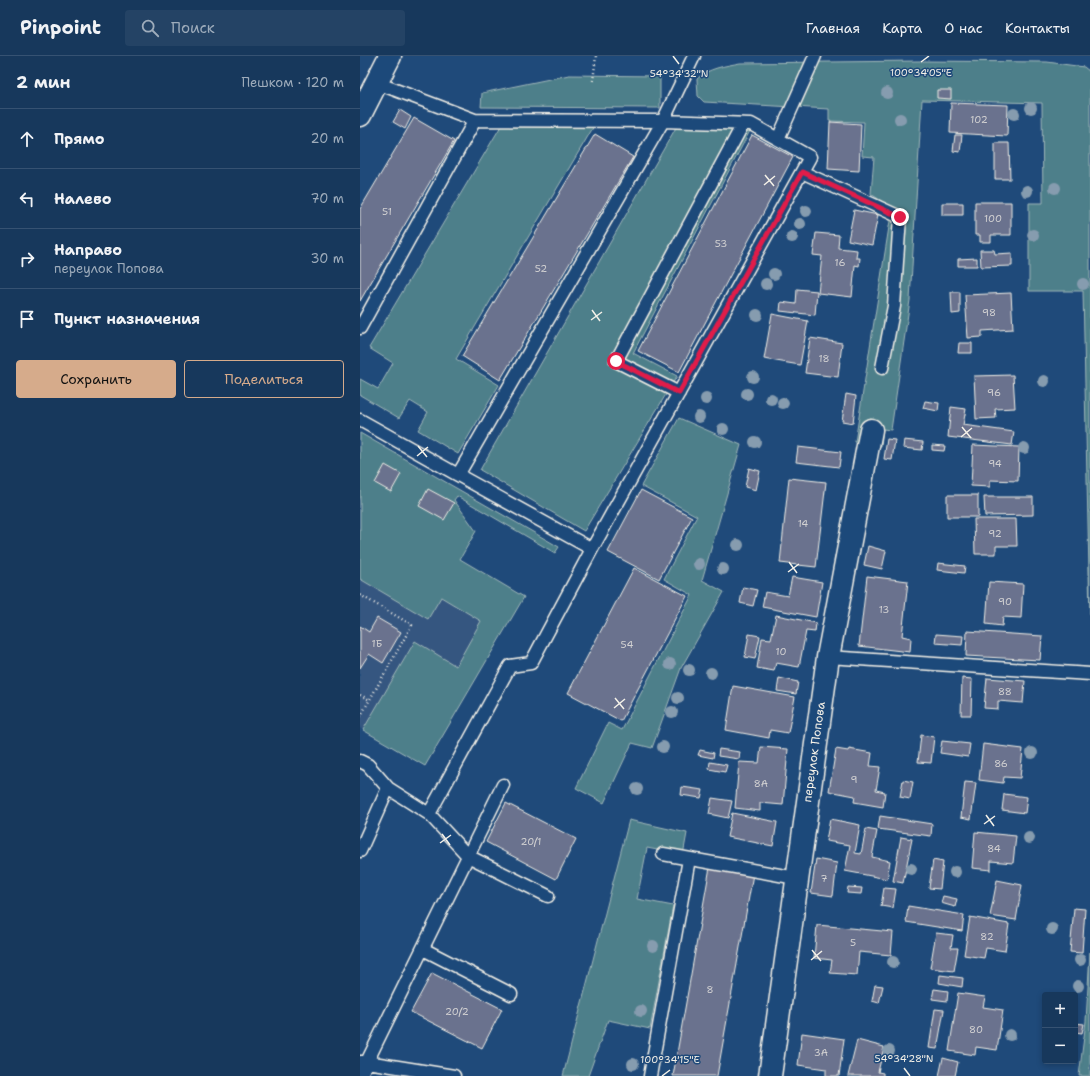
<!DOCTYPE html>
<html lang="ru">
<meta charset="utf-8">
<style>
:root{--surface:#17385c;--page:#244365;--text:#f1f3f6;--muted:#9eacbb;--line:#365272;--accent:#d6ab8b}
body{margin:0;font-family:"Shantell Sans",sans-serif;background:var(--page);color:var(--text)}
.controls{position:absolute;right:12px;bottom:12px;display:grid;overflow:hidden;border-radius:4px;box-shadow:0 2px 6px #0003}
.controls button{width:36px;height:36px;display:grid;place-items:center;padding:0;border:0;border-bottom:1px solid var(--line);background:var(--surface);color:var(--text);font:20px sans-serif}
.stop{position:absolute;width:12px;height:12px;margin:-9px;border:3px solid #e11d48;border-radius:50%;background:#fff}
.stop.end{background:#e11d48;border-color:#fff;box-shadow:0 1px 4px #0008}
.list{margin:0;padding:0;list-style:none}
h2{display:flex;justify-content:space-between;align-items:center;height:52px;margin:0;padding:0 16px;font-size:17px}
h2 small{font-size:13px;font-weight:400;color:var(--muted)}
.list li{display:grid;grid-template-columns:26px 1fr auto;gap:12px;align-items:center;box-sizing:border-box;height:60px;padding:0 16px;border-top:1px solid var(--line)}
.list b{display:block;font-size:15px;white-space:nowrap}
.list p{margin:0;font-size:13px;white-space:nowrap;color:var(--muted)}
.list em{font-size:13px;font-style:normal;color:var(--muted)}
.actions{display:flex;gap:8px;padding:12px 16px}
.actions a{flex:1;padding:9px 0;border:1px solid var(--accent);border-radius:4px;text-align:center;font-size:14px;color:var(--accent)}
.actions .main{background:var(--accent);color:#111}
.icon{flex:none;width:22px;height:22px;fill:none;stroke:currentColor;stroke-width:2;stroke-linecap:round;stroke-linejoin:round}
.map{position:relative;flex:none;width:730px;height:1020px;overflow:hidden}
header{display:flex;align-items:center;gap:24px;box-sizing:border-box;height:56px;padding:0 20px;background:var(--surface);border-bottom:1px solid var(--line)}
header strong{font-size:19px}
nav{display:flex;gap:22px;margin-inline-start:auto;font-size:14px}
.search{width:280px;height:36px;background:var(--page);display:flex;align-items:center;gap:10px;box-sizing:border-box;padding:0 14px;border-radius:4px;color:var(--muted);font-size:15px}
main{display:flex}
aside{flex:1;background:var(--surface)}
.map>svg:first-child{display:block}
.built{fill:#365680}
.green{fill:#4e7f8a;stroke:#a1b8b9}
.building{fill:#6b728e;stroke:#f4f1e8}
.lines{fill:none;stroke-linecap:round;stroke-linejoin:round}
.lane-casing{stroke:#f4f1e8;stroke-width:15}
.street-casing{stroke:#f4f1e8;stroke-width:25}
.path{stroke:#f4f1e8;stroke-width:2.5;stroke-dasharray:1 3;stroke-linecap:butt}
.lane{stroke:#1f4a7a;stroke-width:12}
.street{stroke:#1f4a7a;stroke-width:22}
.tree{fill:#869caf}
.route{stroke:#e11d48;stroke-width:5}
.ticks{fill:none;stroke:#f4f1e8;stroke-width:1.5}
.labels{text-anchor:middle;stroke-width:3;stroke-linejoin:round;paint-order:stroke}
.number-label{font-size:10px;fill:#d2d1d2}
.street-label{font-size:12px;fill:#f4f1e8;stroke:#1f4a7a}
.ticks-label{font-size:10px;text-anchor:middle;fill:#f4f1e8;stroke:#1f4a7a;stroke-width:3;stroke-linejoin:round;paint-order:stroke}
</style>
<header>
<strong>Pinpoint</strong>
<div class="search"><svg class="icon" aria-label="search" viewBox="0 0 24 24"><circle cx="10" cy="10" r="6"/><path d="M15 15l6 6"/></svg>Поиск</div>
<nav><a>Главная</a><a>Карта</a><a>О нас</a><a>Контакты</a></nav>
</header>
<main>
<aside>
<h2>2 мин<small>Пешком · 120 m</small></h2>
<ul class="list">
<li><svg class="icon" aria-label="ahead" viewBox="0 0 24 24"><path d="M12 20V5M6 11l6-6 6 6"/></svg><div><b>Прямо</b></div><em>20 m</em></li>
<li><svg class="icon" aria-label="left" viewBox="0 0 24 24"><path d="M17 20v-9H6M10 6l-5 5 5 5"/></svg><div><b>Налево</b></div><em>70 m</em></li>
<li><svg class="icon" aria-label="right" viewBox="0 0 24 24"><path d="M7 20v-9h11M14 6l5 5-5 5"/></svg><div><b>Направо</b><p>переулок Попова</p></div><em>30 m</em></li>
<li><svg class="icon" aria-label="arrive" viewBox="0 0 24 24"><path d="M6 21V4h12l-3 4 3 4H6"/></svg><div><b>Пункт назначения</b></div></li>
</ul>
<div class="actions"><a class="main">Сохранить</a><a>Поделиться</a></div>
</aside>
<div class="map">
<svg width="730" height="1020" viewBox="0 0 730 1020">
<rect width="100%" height="100%" fill="#1f4a7a"/>
<filter id="ink" filterUnits="userSpaceOnUse"><feTurbulence type="fractalNoise" baseFrequency=".025" numOctaves="2"/><feDisplacementMap in="SourceGraphic" scale="8" xChannelSelector="R" yChannelSelector="G"/><feConvolveMatrix kernelMatrix="1 2 1 2 8 2 1 2 1" color-interpolation-filters="sRGB"/></filter>
<g filter="url(#ink)">
<path class="built" d="M0 383 97 439 94 444 116 475 100 503 164 541 65 710 0 672Z"/>
<path class="green" d="M559 5 687 6 724 11 730 16V564L723 235H669V147H683L682 47 562 44 550 244 531 374 523 373 521 390 495 386 532 152 511 138 514 101 502 100 504 66 469 65V53L344 46 338 40 337 23C348 12 365 10 380 7Z
M209 19 300 20V52L121 51 122 37Z
M318 68 392 71 273 297 317 320 224 475 120 414Z
M141 70H234L96 303 139 329 98 398 58 374 68 356 50 345 39 362 0 339V323L18 333 33 307 9 292Z
M319 362 381 389 342 524 364 536 321 612 292 692 272 687 244 747 216 732 248 667 262 674 332 539 304 523 337 460 281 430Z
M0 377 199 491 195 497 97 440 94 444 116 475 100 503 164 541 65 710 3 674 55 585 96 610 121 565 81 541 68 563 0 523Z
M269 764 327 777 323 799 287 792 277 843 313 850 290 973 248 964 228 1020H203Z
M730 896V1020H719L726 965Z"/>
<path class="building" d="M577 34H591V43L577 42Z
M591 47 648 49 647 80 590 77Z
M40 54 51 61 45 73 33 66Z
M54 62 94 85 0 245V153Z
M470 66 501 68 499 115 468 113Z
M235 78 273 101 140 324 102 300Z
M392 79 433 101 319 316 278 295Z
M595 79H602L600 96 593 95Z
M635 87H649L650 123H635Z
M615 146H651V179H631V186H620V179H615Z
M582 147H603V159H582Z
M494 154 518 159 512 189 488 184Z
M456 177 479 179 478 192 497 194 496 202H500L499 210 495 209 492 241 458 237 462 200 453 199Z
M620 194H634L635 198 652 197V210L621 211Z
M617 202V210H598V203Z
M437 233 457 235 455 259 420 255 421 246 436 248Z
M591 236H600V257L592 258Z
M651 237 653 273 622 275V281L608 282 605 239Z
M412 258 448 265 440 309 404 303Z
M450 282 482 287 478 321 445 317Z
M599 287H612V297H598Z
M653 319 655 352 635 353 636 362 616 363 614 320Z
M486 338 496 340 493 367 482 365Z
M565 345 579 347 578 355 563 352Z
M591 351 606 353 603 369 654 376 652 389 588 381Z
M527 383 535 384 532 404 524 403Z
M544 384 563 386 562 394 543 392Z
M572 389 585 390 584 395 572 394Z
M613 389 659 391 658 425 630 424V431L611 430Z
M438 391 481 396 479 411 436 406Z
M25 409 41 418 31 436 15 427Z
M389 412 400 415 396 434 385 431Z
M429 422 466 426 456 511 420 507Z
M68 433 94 447 84 464 59 450Z
M281 434 332 461 299 523 248 496Z
M587 439H618V461H587Z
M624 441H673V459L625 460Z
M614 463H656L657 490H636V498H615Z
M508 490 526 495 522 513 504 509Z
M578 507 605 510 604 517 577 514Z
M274 512 327 540 261 665 208 637Z
M507 520 548 525 542 580 551 582 550 596 499 590Z
M432 521 462 526 456 561 402 551 405 536 428 540Z
M629 526 663 528 661 562 643 561 642 570 626 568Z
M383 531 397 534 393 550 380 547Z
M416 559 456 567 455 576 446 575 439 611 416 607 414 615 397 612 402 582 411 583Z
M17 562 41 576 23 607 9 598 0 612V570L9 576Z
M607 575 682 580 680 604 606 600Z
M389 578 400 580 395 603 385 601Z
M576 578 603 580 602 589 575 587Z
M419 622 438 626 436 638 417 635Z
M602 622 612 623 611 659H601Z
M627 622 665 625 663 647 638 645V653L624 652Z
M373 630 435 641 428 677 410 674 409 682 366 674Z
M561 679 574 681 571 707 558 706Z
M582 685 610 688 608 701 580 697Z
M623 688 663 693 660 722 644 721 643 727 619 724Z
M401 691 428 693 423 749 400 747V755L375 752 379 706 399 707Z
M359 693 380 696 379 703 358 700Z
M476 693 488 695 489 693 512 697 510 710 520 711 516 734 525 736 523 751 494 746 495 740 469 735Z
M340 694 354 697 353 702 338 699Z
M350 706 367 709 365 716 349 713Z
M543 724 553 726 550 743 540 741Z
M605 726 616 727 611 763 601 761Z
M322 731 343 734 341 742 321 739Z
M644 738 667 741 665 757 642 754Z
M352 742 372 745 368 762 349 758Z
M146 747 216 783 196 823 126 786Z
M372 757 417 766 413 790 367 781Z
M520 760 572 768 571 780 518 773Z
M470 763 500 769 495 797 501 798 506 773 517 775 512 801 530 805 527 823 485 815 490 789 466 785Z
M615 776 656 780 653 807 631 805V814L612 812Z
M541 781 552 783 543 827 533 825Z
M456 803 477 807 473 840 451 837Z
M573 804 583 806 580 833 569 832Z
M350 811 393 818 357 1020H313Z
M637 824 662 829 656 864 630 860Z
M488 831 502 832 501 838 487 837Z
M524 832 536 833 533 852 521 850Z
M583 840 597 843 595 851 581 847Z
M548 850 604 859 602 875 546 866Z
M714 852 725 853 722 897 710 896Z
M610 861 649 868 645 895 626 892 624 902 604 899Z
M457 869 533 876 531 899 499 896 497 919 470 917 472 904 454 902Z
M576 877 593 879 591 892H598L594 915 570 912Z
M72 917 142 953 122 992 51 956Z
M580 919 603 922 602 931 579 927Z
M515 929 523 930 519 947 512 945Z
M574 933 588 935 587 945 572 943Z
M598 937 625 941 623 951 643 954 637 994 616 991 615 999 589 995Z
M575 953 584 954 577 993 569 992Z
M715 967 724 968 722 977 715 976Z
M442 977 484 983 479 1020H466V1013L438 1009Z
M497 984 524 991 518 1016 523 1017V1020H488Z
M583 1002 598 1006 595 1020H579Z"/>
<g class="lines">
<g class="lane-casing">
<path id="lane" d="M17 27 115 64 303 65 98 419 232 493
M418 83 455 0
M442 116 540 161 534 250 522 312
M0 272 115 64
M319 337 256 305 383 68
M0 364 98 419
M468 601 730 618
M0 705 8 709 28 732
M69 758 150 610 171 607 232 493 450 101 391 68 303 65 334 0
M0 795 28 732 69 758 108 800 188 840
M303 798 436 822
M63 893 151 938
M0 1006H7L94 1020
M0 1020 143 729
M290 1020 329 803"/>
</g>
<g class="street-casing">
<path id="street" d="M0 59 30 0
M410 1020 468 601 511 374"/>
</g>
<path class="path" d="M233 25 236 0
M0 539 52 569 0 661
M0 639 10 644"/>
<use href="#lane" class="lane"/>
<use href="#street" class="street"/>
</g>
<g class="tree">
<circle cx="527" cy="37" r="6"/>
<circle cx="671" cy="52" r="6"/>
<circle cx="654" cy="58" r="6"/>
<circle cx="540" cy="63" r="6"/>
<circle cx="695" cy="132" r="6"/>
<circle cx="667" cy="135" r="6"/>
<circle cx="446" cy="155" r="6"/>
<circle cx="440" cy="168" r="6"/>
<circle cx="673" cy="179" r="6"/>
<circle cx="432" cy="181" r="6"/>
<circle cx="414" cy="218" r="6"/>
<circle cx="406" cy="228" r="6"/>
<circle cx="723" cy="228" r="6"/>
<circle cx="397" cy="259" r="6"/>
<circle cx="393" cy="321" r="6"/>
<circle cx="684" cy="325" r="6"/>
<circle cx="387" cy="338" r="6"/>
<circle cx="346" cy="343" r="6"/>
<circle cx="411" cy="343" r="6"/>
<circle cx="423" cy="347" r="6"/>
<circle cx="339" cy="361" r="6"/>
<circle cx="363" cy="373" r="6"/>
<circle cx="395" cy="386" r="6"/>
<circle cx="664" cy="392" r="6"/>
<circle cx="378" cy="489" r="6"/>
<circle cx="339" cy="508" r="6"/>
<circle cx="363" cy="513" r="6"/>
<circle cx="310" cy="608" r="6"/>
<circle cx="329" cy="614" r="6"/>
<circle cx="351" cy="617" r="6"/>
<circle cx="318" cy="642" r="6"/>
<circle cx="312" cy="656" r="6"/>
<circle cx="303" cy="691" r="6"/>
<circle cx="672" cy="697" r="6"/>
<circle cx="277" cy="733" r="6"/>
<circle cx="669" cy="782" r="6"/>
<circle cx="551" cy="813" r="6"/>
<circle cx="595" cy="816" r="6"/>
<circle cx="692" cy="873" r="6"/>
<circle cx="293" cy="890" r="6"/>
<circle cx="720" cy="904" r="6"/>
<circle cx="533" cy="906" r="6"/>
<circle cx="718" cy="930" r="6"/>
<circle cx="281" cy="955" r="6"/>
<circle cx="650" cy="979" r="6"/>
<circle cx="529" cy="995" r="6"/>
<circle cx="273" cy="1008" r="6"/>
</g>
</g>
<g class="lines" filter="url(#ink)">
<path class="route" d="M256 305 319 337 442 116 540 161"/>
</g>
<path class="ticks" d="M313 0 319 8M561 6 569 0M405 119 414 130M404 129 415 120M232 254 240 265M231 264 242 256M602 371 611 382M601 381 612 372M58 390 67 401M57 400 68 391M429 506 437 517M428 516 439 508M255 642 264 653M254 652 265 643M626 759 634 770M624 768 635 760M82 778 90 789M80 787 91 779M452 894 461 905M451 904 462 895M544 1012 550 1020M302 1020 310 1014"/>
<g class="labels">
<g class="number-label">
<text x="619" y="67">102</text>
<text x="27" y="159">51</text>
<text x="633" y="166">100</text>
<text x="361" y="191">53</text>
<text x="480" y="210">16</text>
<text x="181" y="216">52</text>
<text x="629" y="260">98</text>
<text x="464" y="306">18</text>
<text x="634" y="340">96</text>
<text x="635" y="411">94</text>
<text x="443" y="471">14</text>
<text x="635" y="481">92</text>
<text x="645" y="549">90</text>
<text x="524" y="557">13</text>
<text x="17" y="591">1Б</text>
<text x="267" y="592">54</text>
<text x="421" y="599">10</text>
<text x="645" y="639">88</text>
<text x="641" y="711">86</text>
<text x="494" y="727">9</text>
<text x="401" y="731">8А</text>
<text x="171" y="789">20/1</text>
<text x="634" y="796">84</text>
<text x="464" y="826">7</text>
<text x="627" y="884">82</text>
<text x="493" y="890">5</text>
<text x="350" y="937">8</text>
<text x="97" y="959">20/2</text>
<text x="616" y="977">80</text>
<text x="461" y="1000">3А</text>
</g>
<g class="street-label">
<text transform="translate(454 696) rotate(-82)" y="4">переулок Попова</text>
</g>
</g>
<g class="ticks-label">
<text x="561" y="20">100°34'05"E</text>
<text x="319" y="21">54°34'32"N</text>
<text x="544" y="1006">54°34'28"N</text>
<text x="310" y="1007">100°34'15"E</text>
</g>
</svg>
<div class="controls">
<button>+</button>
<button>−</button>
</div>
<div class="stop" style="left:256px;top:305px"></div>
<div class="stop end" style="left:540px;top:161px"></div>
</div>
</main>
